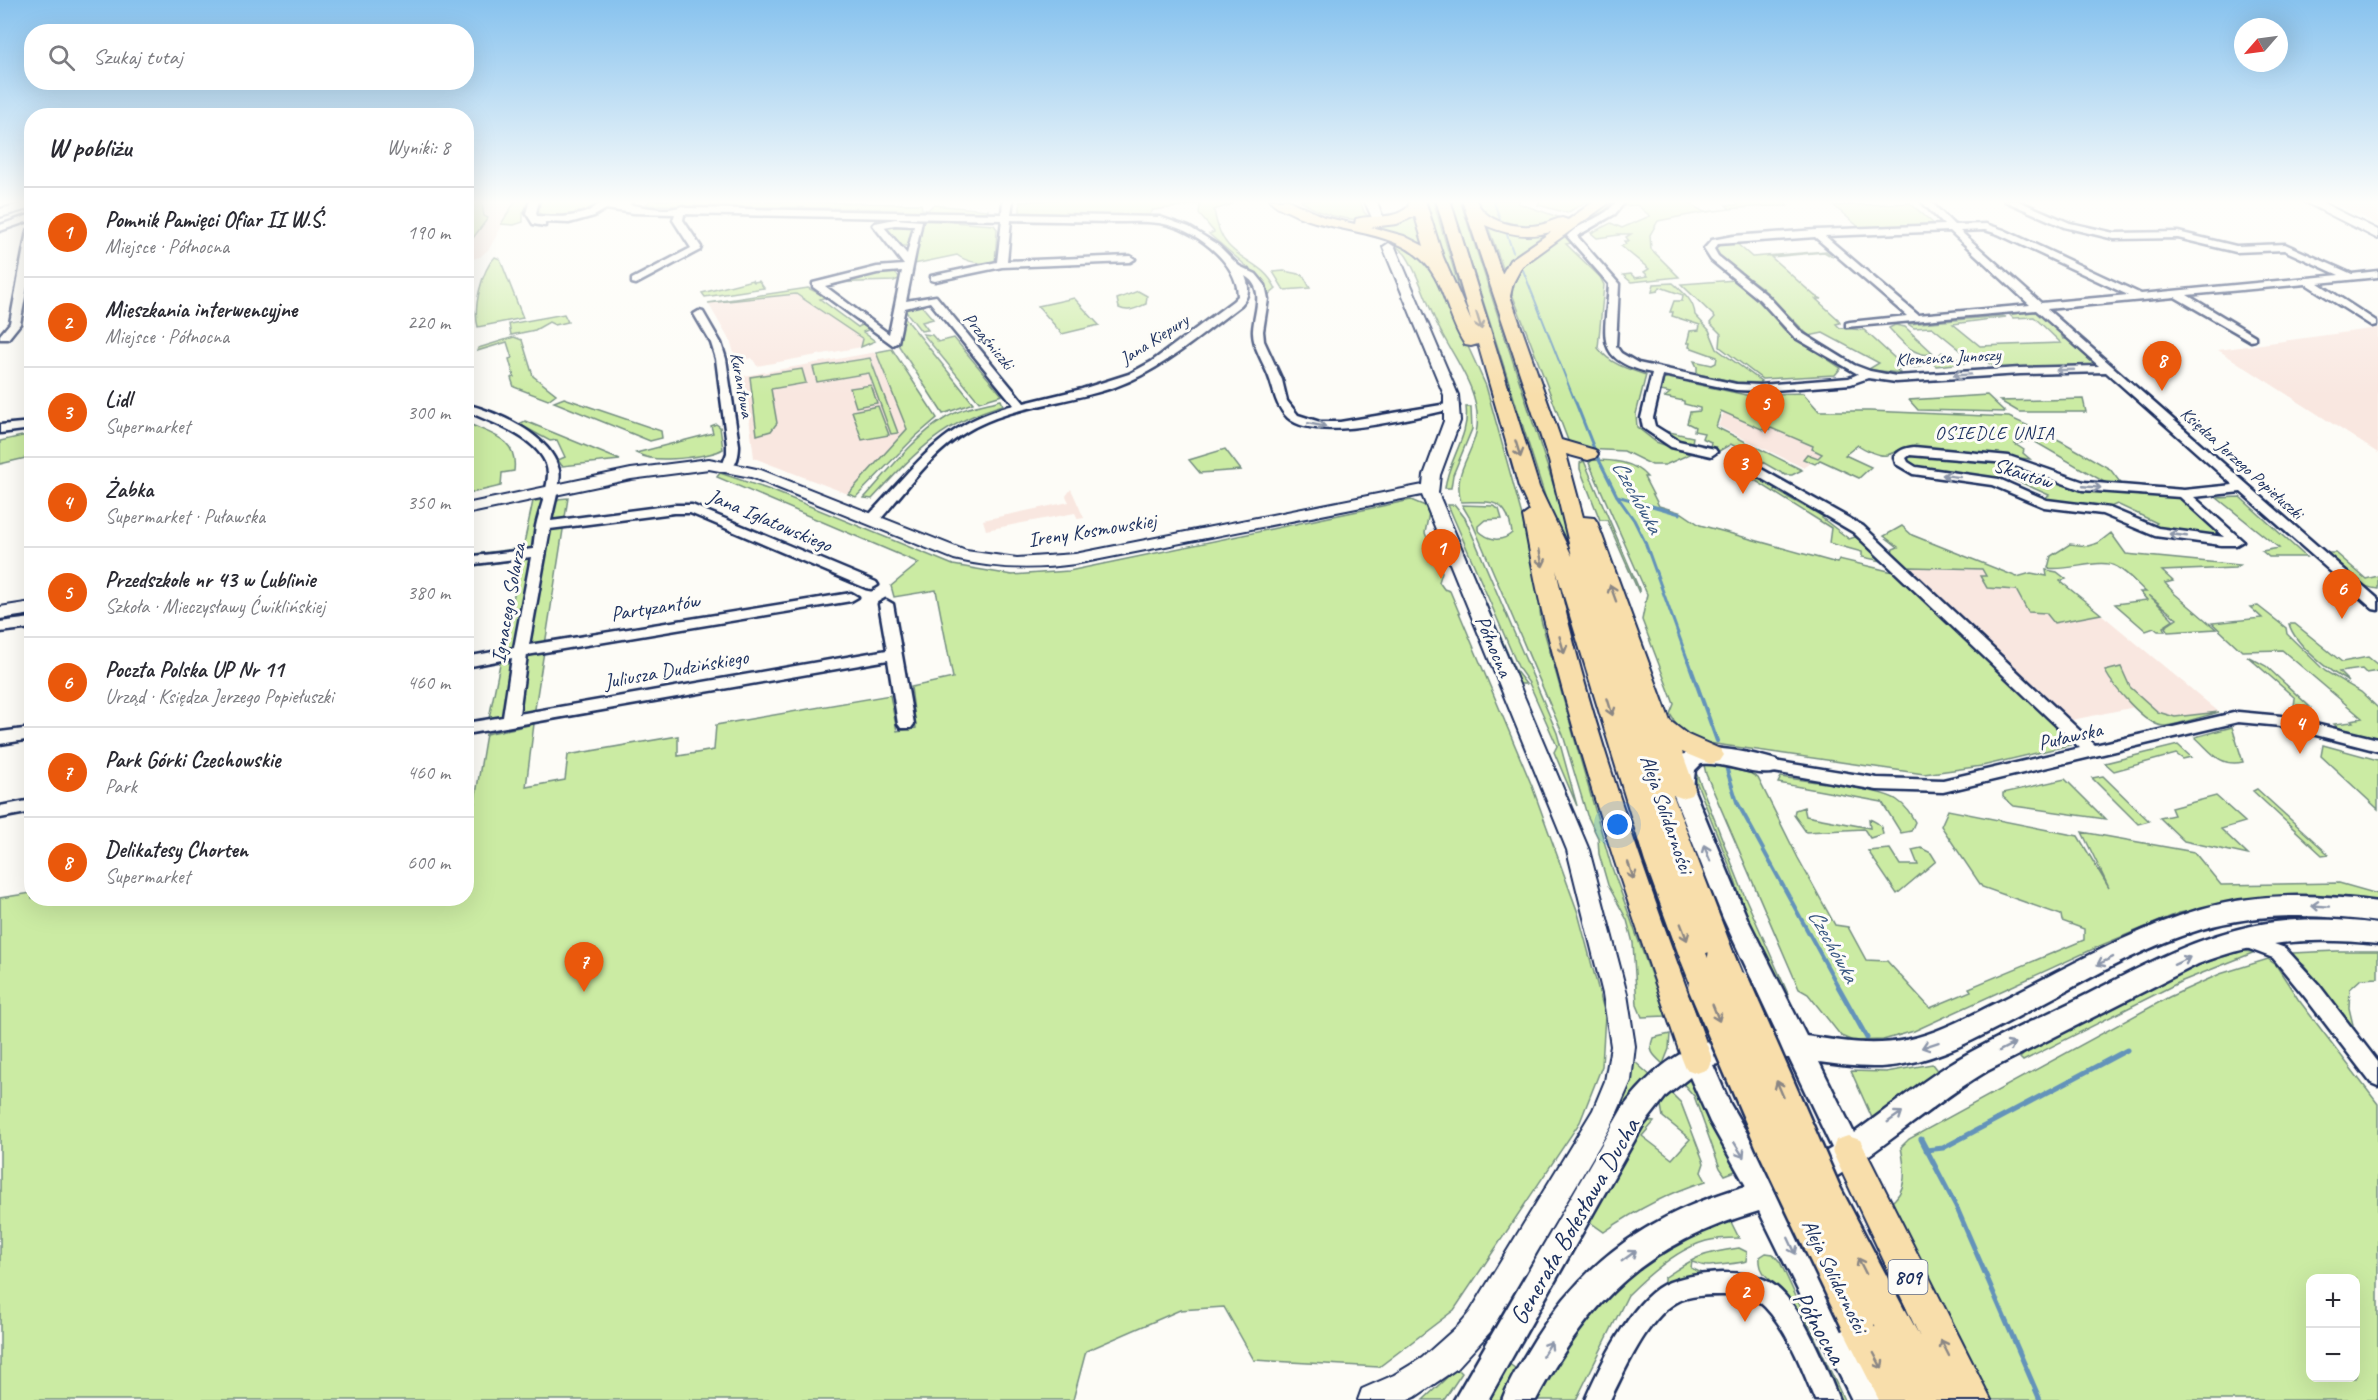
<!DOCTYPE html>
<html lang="pl">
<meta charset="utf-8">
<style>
:root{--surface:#fff;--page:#f7f7f7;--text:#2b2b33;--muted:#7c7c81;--line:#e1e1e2;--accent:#ea580c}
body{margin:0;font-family:Caveat,sans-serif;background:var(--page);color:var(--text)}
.controls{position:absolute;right:18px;bottom:18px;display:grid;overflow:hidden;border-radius:12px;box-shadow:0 6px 24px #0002}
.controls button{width:54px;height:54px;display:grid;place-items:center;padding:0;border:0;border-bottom:2px solid var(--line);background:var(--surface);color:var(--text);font:30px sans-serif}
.compass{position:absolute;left:2234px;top:18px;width:54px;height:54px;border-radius:50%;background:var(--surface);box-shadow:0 6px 24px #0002;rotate:242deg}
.you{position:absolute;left:1618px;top:825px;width:21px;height:21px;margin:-15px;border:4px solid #fff;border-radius:50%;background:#1a73e8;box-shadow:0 0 0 9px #1a73e833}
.badge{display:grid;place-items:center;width:39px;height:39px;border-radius:50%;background:var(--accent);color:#fff;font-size:20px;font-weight:700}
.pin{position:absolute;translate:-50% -50px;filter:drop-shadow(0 2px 3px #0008)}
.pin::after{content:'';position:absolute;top:32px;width:21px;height:18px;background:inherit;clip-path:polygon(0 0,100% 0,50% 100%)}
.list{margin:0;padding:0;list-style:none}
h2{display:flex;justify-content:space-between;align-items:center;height:78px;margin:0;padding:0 24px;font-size:26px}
h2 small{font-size:20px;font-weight:400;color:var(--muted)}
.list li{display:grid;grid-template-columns:39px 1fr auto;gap:18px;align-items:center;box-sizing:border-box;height:90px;padding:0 24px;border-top:2px solid var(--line)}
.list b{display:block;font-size:22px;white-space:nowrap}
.list p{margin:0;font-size:20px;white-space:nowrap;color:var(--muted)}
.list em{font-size:20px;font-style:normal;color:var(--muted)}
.icon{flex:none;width:33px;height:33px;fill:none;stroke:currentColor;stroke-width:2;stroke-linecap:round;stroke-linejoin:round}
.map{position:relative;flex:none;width:2378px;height:1400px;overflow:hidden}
.search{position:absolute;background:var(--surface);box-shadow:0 6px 24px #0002;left:24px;top:24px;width:450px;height:66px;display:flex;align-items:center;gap:15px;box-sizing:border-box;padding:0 21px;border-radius:24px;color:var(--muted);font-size:22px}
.panel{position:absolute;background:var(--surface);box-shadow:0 6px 24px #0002;left:24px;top:108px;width:450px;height:798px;border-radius:24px}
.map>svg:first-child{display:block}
.built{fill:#f9e7e0}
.green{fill:#cbeba3;stroke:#738d80;stroke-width:1.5;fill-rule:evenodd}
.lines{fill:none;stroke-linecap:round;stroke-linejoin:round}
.stream-far3{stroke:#6493ba;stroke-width:2}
.stream-far2{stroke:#6493ba;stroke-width:3}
.stream-far1{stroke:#6493ba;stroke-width:4}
.stream{stroke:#6493ba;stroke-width:5}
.minor-casing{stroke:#1b2f5e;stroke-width:5}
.tertiary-casing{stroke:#1b2f5e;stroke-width:4}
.secondary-casing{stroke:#1b2f5e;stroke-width:5}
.primary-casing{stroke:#1b2f5e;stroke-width:4}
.minor{fill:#fdfcf7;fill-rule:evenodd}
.tertiary{fill:#fdfcf7;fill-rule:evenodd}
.secondary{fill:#fdfcf7;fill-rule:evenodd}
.primary{fill:#f8deab;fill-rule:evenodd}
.primary-bridge-far1-casing{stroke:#1b2f5e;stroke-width:31;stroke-linecap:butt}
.primary-bridge-casing{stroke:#1b2f5e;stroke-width:38;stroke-linecap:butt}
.primary-bridge-far1{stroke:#f8deab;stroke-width:26}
.primary-bridge{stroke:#f8deab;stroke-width:33}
.oneway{stroke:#8a8684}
.oneway2{stroke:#8c96aa}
.labels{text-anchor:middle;stroke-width:6;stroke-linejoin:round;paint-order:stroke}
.far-street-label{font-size:18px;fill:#1b2f5e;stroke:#fdfcf7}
.far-neighbourhood-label{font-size:18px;letter-spacing:1.5px;fill:#1b2f5e;stroke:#fdfcf7}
.shield{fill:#fdfcf7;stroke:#5f6c8c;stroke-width:1.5}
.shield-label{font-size:20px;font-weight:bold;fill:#1b2f5e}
.street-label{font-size:21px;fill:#1b2f5e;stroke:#fdfcf7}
.water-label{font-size:22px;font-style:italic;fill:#3a5984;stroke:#fdfcf7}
.near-street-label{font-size:26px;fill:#1b2f5e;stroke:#fdfcf7}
</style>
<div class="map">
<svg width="2378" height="1400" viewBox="0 0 2378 1400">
<rect width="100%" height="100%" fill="#fdfcf7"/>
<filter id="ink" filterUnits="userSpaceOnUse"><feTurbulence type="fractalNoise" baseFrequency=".0167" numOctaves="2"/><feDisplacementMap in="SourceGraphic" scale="12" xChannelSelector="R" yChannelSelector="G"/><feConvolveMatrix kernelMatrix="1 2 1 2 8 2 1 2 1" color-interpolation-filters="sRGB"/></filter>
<g filter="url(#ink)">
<path class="built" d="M485 200H516L489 249 480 257 467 260V253L472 248 469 246 488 218 484 216 482 203Z
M2356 200H2378V224L2334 203Z
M796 294 863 339 861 347 757 366 752 358 736 361 731 343 708 303Z
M2378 328V453L2218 350 2254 345Z
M876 352 908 429 848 494 754 458 744 376Z
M1726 407 1862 427 1804 468 1718 426Z
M1071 489 1084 518 1078 519 1075 513 986 530 983 520 1069 502 1066 496Z
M1910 566 1982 569 1987 576 1980 577 1987 588 2017 590 2024 605 2046 613 2054 623 2101 614 2219 712 2163 726 2154 722 2135 707 2067 721 1920 585Z"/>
<path class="green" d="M467 200H485L482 203 484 216 488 218 467 246Z
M516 200H530L523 213V222L514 225 501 224Z
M539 200H599L600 205C590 219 546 225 535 209Z
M650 200 921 204 922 209 928 210 933 205 988 210 986 212H879L880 209 646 205Z
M1049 200H1230L1232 204 1214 210C1216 222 1219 235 1228 245 1244 263 1264 264 1276 289L1269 295 1259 277 1209 234 1214 232 1199 214 1200 204 1153 210 1148 217 1020 212V202Z
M1300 200H1360L1364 212 1370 218 1368 221C1344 219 1320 216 1300 200Z
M1422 200H1433L1469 321 1441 263Z
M1451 200H1460L1618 682H1604Z
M1478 200H1520L1518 203 1561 218C1537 235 1489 231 1478 200Z
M1540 200H1589L1567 213 1538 205Z
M1611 200H1619L1603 217 1570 232 1568 237 1572 243 1566 244 1600 277 1604 285 1598 348C1610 364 1627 369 1646 375L1636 414 1637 427 1656 442 1690 454 1665 465H1652L1624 451 1585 449 1569 443 1511 291V282L1516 267Z
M1627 200H1701L1690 204 1704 212 1730 209 1726 205H1738L1736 200H1785L1788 206C1745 205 1700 212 1658 221L1650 235 1651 249 1679 277 1631 282 1623 275 1631 274 1635 278 1648 276 1644 272 1649 269 1621 246 1626 244 1624 241H1629L1626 237 1631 234H1618L1619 235 1597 238 1591 233 1611 223 1622 228 1650 216 1637 205 1624 206Z
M1910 203 1934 224 1860 228 1834 206Z
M1417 213 1429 252 1345 223 1364 225Z
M924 220 994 225 997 229 995 263C985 265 966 262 957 255L914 264Z
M896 224 909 225 914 228 908 246H899L886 232 888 227Z
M1487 224 1501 229 1559 227 1504 271Z
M1735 242 1752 257 1826 251 1833 257 1824 252 1771 257 1815 296 1822 299H1816L1838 319 1840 323 1836 324 1840 328 1864 330 1899 362 1914 360 1921 367 1896 369 1900 373 1871 370 1869 369 1879 363 1823 333 1809 336 1761 287 1718 256 1714 250 1718 245Z
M1395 245 1412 249 1430 263 1486 386 1526 530 1536 570 1541 620 1580 758 1611 865 1666 1016 1642 1017 1637 1005 1633 943 1627 920 1608 885 1599 854 1598 838 1587 815 1563 735 1471 520 1462 505 1493 506 1499 509 1502 519 1485 520 1478 526V530C1488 540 1501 543 1512 533 1507 497 1491 502 1461 502 1452 470 1474 455 1477 427 1481 390 1453 357 1438 326 1428 306 1417 270 1405 254 1402 251 1398 248 1395 245Z
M495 257 500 259 523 318 478 327C473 309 481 271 495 257Z
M884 271 893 272 901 278 894 281 826 283Z
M1284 271 1303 275 1310 288 1284 290 1273 272Z
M752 280 754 282 759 281 764 288 705 297 702 293Z
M1735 280 1760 301 1786 332 1841 368 1835 375 1762 379 1720 347 1721 334 1710 323 1715 317 1681 284Z
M1673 283C1684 293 1694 301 1695 315L1709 330 1717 349 1761 381 1760 383 1737 382 1697 374V367L1694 361 1712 365 1716 363 1717 357 1689 347 1690 343H1687L1690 331 1699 330 1700 325 1672 316 1673 312H1670L1674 301H1682L1683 295 1660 287 1658 291 1652 292 1654 284Z
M808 288 826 297 820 299 858 327 864 324 870 329 863 332 875 341 861 347 863 339 796 294 708 303Z
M1138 291 1147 296 1146 304C1136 308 1129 313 1119 308L1117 299Z
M1074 298 1099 325 1062 334 1038 306Z
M920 304 933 319 922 322 928 330 921 331 903 308Z
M2035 312 2042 315 2066 337H2062L2063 339H2070L2096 363 2095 366 1999 369 1985 361 1936 366 1927 358 1937 357 1942 352 1950 360 1969 357 1932 327 1914 328 1908 324 2003 316 2006 317 1953 324 1980 346 2061 343 2034 317 2013 318 2009 314Z
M564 314 568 322 555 325 549 322 535 330 511 335 509 324Z
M902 314 973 403 943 414 897 343Z
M1895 325 1905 327 1933 353C1916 360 1899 339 1889 328Z
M923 334 932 335 938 342 954 338 1002 395 979 402Z
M514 337 522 340 533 376 556 394 548 400 514 387 511 378 514 377 509 359 512 358 507 342 477 351 478 348Z
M892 349 937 418 915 437 856 497 848 494 907 429 876 352Z
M870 358 898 433 891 434 869 373 817 382 813 367Z
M802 369 806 383 771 389 777 423 771 431 757 435 750 377Z
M1670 376 1690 380V383L1746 395 1803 393 1819 411H1870L2009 417 2061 441 2110 469 2123 486H2111L2032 440 2015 444 2024 450 2023 453 2030 459 1907 448C1899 449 1894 453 1887 455 1879 457 1864 449 1858 445L1845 455 1871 467 1859 478 1820 460 1815 464 1803 459 1807 454 1818 458 1822 454 1812 449 1813 446 1771 428 1766 431 1721 411 1716 427 1802 470 1792 475H1785L1731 444 1714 454 1681 443 1660 430 1693 437 1692 443 1710 447 1711 442 1702 438 1704 433 1694 431 1695 427 1687 423 1690 412 1700 411V408L1684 404V401L1665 397 1670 393 1661 391 1664 379Z
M871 385 877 403 856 407 850 388Z
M1987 395 2005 412 1918 410 1909 400Z
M564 398 661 431 662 438 650 441 554 402Z
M2083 399 2086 412H2019L2000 401Z
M1001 400 1003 405C941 423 915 453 872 499L864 498C887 473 915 436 944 419 961 408 982 405 1001 400Z
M878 406 889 435 862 440 852 411Z
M1466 407H1471L1472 429 1453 475 1451 488H1445C1448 460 1470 436 1466 407Z
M525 421 620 460 562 466 558 460 565 457 557 440 550 441 519 424Z
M467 423C492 435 518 438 514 471L502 473 501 486 467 494Z
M716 424 720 427 723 449C710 457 664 461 650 458 645 457 640 455 636 453L713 433 711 426Z
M31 434 30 457 0 464V441Z
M1225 449 1241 470 1200 473 1189 460Z
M1912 453 2003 461 2026 469 2025 472 2038 476 2040 474 2072 486 2179 497 2187 500 2221 529 2212 538 2152 527 2157 523 2117 504 2106 509 2051 502 2044 499 2049 495 2004 475 1999 479 1917 470 1905 460 1907 455Z
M1593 460C1612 460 1634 461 1647 477H1644L1659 506 1682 513 1700 525 1837 563 1839 559 1897 573 2062 731 2070 745 1982 766 1924 774 1708 743 1691 738 1678 727 1670 714 1674 704 1642 620 1647 594 1589 463Z
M1584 461 1639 589V593L1607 520H1600L1580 469V463Z
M1743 461 1762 464 1750 471 1779 487 1775 490 1805 507 1810 505 1827 516 1822 518 1849 539 1855 537C1865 543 1878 550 1882 561L1862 557V552L1829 543 1831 528 1740 471 1744 468 1737 464Z
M720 473 773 491 953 565 1012 575 1069 571 1411 500 1430 508 1425 533 1442 572 1439 582 1444 589 1450 591 1532 786 1578 913 1605 1014 1602 1066 1580 1122 1454 1310 1379 1367 1254 1360 1224 1307 1180 1310 1086 1351 1073 1400H0V898L31 893 32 898H466L467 813 473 812 486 734 534 724 526 787 565 780 568 755 678 736V756L714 750 716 725 890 695 897 731 916 728 911 687 953 678 936 590 894 597 891 586 919 563 717 477Z
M2240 497 2306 557H2269L2262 551 2279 548 2217 498Z
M568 498 534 715 488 723 521 560 467 567 466 555 523 548 533 501Z
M1448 505H1455L1465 518 1557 733 1577 806 1554 752 1557 746 1529 683 1519 669Z
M1442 506 1445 508 1515 670 1526 684H1519Z
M1902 526 1912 535 2017 577 2031 573 2047 576 2046 570 2057 572 2066 579 2060 581 2101 614 2054 623 2046 613 2028 612 2016 590 1987 588 1980 576H1986L1982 569 1911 567 1920 585 1892 553 1893 549 1898 547 1884 536Z
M2111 533 2126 554 2240 565 2235 568 2162 571 2173 581 2165 583 2175 594 2216 629 2168 632 2165 627 2177 619 2149 595 2174 620 2163 627 2165 631H2158L2154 628 2146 631 2115 604 2147 600 2140 592H2146C2137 584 2128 573 2117 567 2102 557 2067 572 2048 568L2051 556 2070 544 2088 546 2098 543Z
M2326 553H2336L2366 579 2378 576V589C2358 588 2340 566 2326 553Z
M2258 606 2286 628 2287 634 2325 671 2361 692 2378 708V738L2338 728 2334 724 2353 722 2351 720 2362 718 2282 650 2242 651 2212 623 2262 618 2250 607Z
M2289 624H2295L2342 662 2368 657 2378 665V671L2366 673 2362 669 2339 672 2349 682C2330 672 2295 645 2289 624Z
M2247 656 2266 666 2310 707 2297 705 2300 717 2293 715 2295 698Z
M2121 667 2130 687 2158 712 2175 717 2219 712C2207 715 2174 726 2163 726 2144 724 2113 686 2105 671Z
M2232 727 2243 762C2219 767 2212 752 2195 737Z
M2178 745 2191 757 2183 759 2176 754 2114 771 2105 763Z
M2323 745 2378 760V809L2321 756Z
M1708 764 1750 773 1758 778 1798 858 1835 925 1848 927 1866 960 1887 961 1930 1008 1971 991 1969 988 2084 940V929L2062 921 2061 915 1982 887 1941 826 1948 810 2078 836 2109 888 2082 832 2194 852 2221 885 2339 883 2378 894V905L2254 899 2179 913 2102 945 1914 1031 1883 1040 1853 1041 1841 1036 1808 994 1799 989 1706 774 1704 765Z
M1692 771 1697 775 1745 897 1789 996 1786 997 1752 932 1732 872Z
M2103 776 2148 820 2149 821 2138 824 2092 778Z
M1781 777C1806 781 1879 788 1897 800 1906 806 1910 813 1915 822L1911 831 1901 833 1882 802 1778 783Z
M2065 779 2105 819 2014 806 2003 797V793Z
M2257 789 2326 852 2329 854 2322 855 2253 791Z
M2216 796 2245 822 2221 829 2248 855 2184 841 2160 818 2174 815 2171 808Z
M1804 807 1806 816 1870 828 1869 819C1877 822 1882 825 1883 834L1870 838 1864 829 1806 832 1794 815 1795 810Z
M1921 848 1931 853 1936 861 1897 894 1868 851 1890 849 1900 865H1918L1912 850Z
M2241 951 2255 952 2180 982 2023 1061 2020 1058 2028 1050 2199 965Z
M2336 951H2378V978L2361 979 2350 989 2349 1008 2354 1029 2304 965 2295 959 2293 953Z
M2268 959 2276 965 2298 999 2378 1104V1400H1988L1889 1204C1909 1191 1905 1168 1901 1147L1909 1139 2169 997 2220 974ZM2310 1278H2356V1378H2310Z
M1670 1034 1669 1049 1663 1064C1653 1055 1648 1051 1653 1038Z
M1634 1061 1653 1078 1627 1105 1622 1103 1628 1088Z
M1932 1064 1939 1073 1873 1120 1851 1071 1886 1072Z
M1689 1073 1738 1170 1725 1175 1720 1168 1694 1096 1680 1080Z
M1668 1090 1681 1103 1704 1163 1701 1172 1706 1181C1668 1193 1636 1210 1604 1232L1587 1220 1645 1120 1654 1122 1642 1136 1672 1159 1690 1139 1663 1117 1660 1100Z
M1729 1218 1739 1238C1728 1238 1717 1238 1706 1241 1678 1249 1648 1275 1628 1295L1576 1400H1532L1594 1305 1656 1252Z
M1739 1248 1747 1252 1746 1261C1742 1263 1711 1266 1707 1266 1702 1266 1697 1263 1692 1262L1691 1268 1702 1273 1664 1282V1278C1695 1257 1702 1253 1739 1248Z
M1766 1253 1773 1254 1780 1262 1844 1400H1835C1819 1366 1807 1329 1788 1297 1778 1281 1758 1279 1760 1257Z
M1506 1362 1515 1368 1501 1400H1484Z
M1457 1368 1462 1373 1444 1400H1423Z"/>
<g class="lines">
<path class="stream-far3" d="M1493 200 1502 224
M1506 232 1513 252
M1523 270 1576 404"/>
<path class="stream-far2" d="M1576 403 1597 456 1617 496 1634 520 1645 542 1688 661
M1617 496 1680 514"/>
<path class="stream-far1" d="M1688 660 1717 741
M1727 770 1737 802 1839 988"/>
<path class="stream" d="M1838 986 1867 1038
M1921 1139 1956 1206 2040 1400
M1926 1150 1943 1148 2127 1050"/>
<g class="minor-casing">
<path id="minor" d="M530 200H539L536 213 537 216C554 217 568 218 584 213 591 211 597 204 605 203 627 201 662 215 682 206L686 208 1002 214 1003 200H1013L1011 214 1160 217 1189 227 1218 245 1239 266 1256 274 1265 285 1268 299 1263 331 1264 341 1282 380 1287 401 1298 415 1320 422H1340L1453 403 1459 406 1453 409C1416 416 1317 444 1288 418 1275 405 1275 393 1269 377 1264 363 1252 346 1253 330 1254 312 1266 288 1245 276 1250 288 1249 296 1241 305 1201 335 1162 370 1115 387 1066 404 1011 405 966 432 930 454 905 492 877 523L872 524 866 520 867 517C916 466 940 424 1014 405L930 302 905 308 898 342 893 345 813 287V283L877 267 904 265 873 225 875 223 895 219 922 221 906 301 936 296 1024 403 1082 389 1129 374 1151 362 1233 301 1238 296C1238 261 1192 227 1159 223 1144 221 1128 222 1113 222 1079 221 1045 221 1011 220L1007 261 1130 256 1135 259 1130 262 1002 267 935 281 931 280V276L997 262 1002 220 684 214 683 220 701 247 700 250 636 284 632 283V279L691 248 673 220 675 214 634 213 606 209 594 216 569 223 545 222V226L533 224 526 213ZM895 225 914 226 907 254 884 227ZM902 271 889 334 825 286 877 273Z
M1617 200H1626L1615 214 1577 236 1619 284 1616 346 1621 353 1638 363 1736 384 1760 385 1849 378 1858 374 1794 337 1760 300 1711 260 1704 249 1712 240 1733 236 1816 230 1944 225 1920 200H1929L1954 225 1986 224 2004 230 2141 294 2339 275 2284 250 2236 252 2178 238 2114 239 2064 227 2005 201 2016 200 2070 223 2114 233 2178 232 2236 246 2285 244 2352 274 2378 271V277L2318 283 2376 321V325L2372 326 2306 284 2187 295 2255 336V340L2251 341 2175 297 2047 309 2378 599V610L2373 609 2241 492 2194 497 2243 541 2236 545H2221L2155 536 2102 514 2044 507 1992 485 1913 474 1896 464 1894 457C1899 450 1905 448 1914 447L2009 456 2084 482 2184 490 2233 485 2106 372 2020 374 1896 382 1868 378 1851 384 1760 391 1736 390 1663 375 1653 418 1655 426 1679 441 1715 449 1717 452 1711 456 1671 447 1643 428 1641 418 1652 373C1591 360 1606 335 1609 284L1567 236C1582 220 1606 219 1617 200ZM1985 230 1998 234 2128 295 2041 303 1960 231ZM1950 231 2030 305 1918 315 1825 236ZM1815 237 1907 316 1850 322 1846 323V327L2036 310 2099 366 2020 368 1896 376 1870 371 1854 365 1802 333 1768 296 1718 256 1714 249 1718 244ZM1910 455 2007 463 2082 490 2180 497 2224 537 2158 528 2110 508 2047 500 1999 479 1916 467 1908 462 1906 458Z
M32 214V220L0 231V225Z
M32 228V260L20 324 8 339H0V335L10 323 27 231Z
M699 311 703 312 721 343 726 359 739 445C739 454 737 467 728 470L722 466 727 453V445L716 359 711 343 694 314Z
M466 404C498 413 550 434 559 470 562 481 553 509 551 521L674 505H692L876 582 878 585 871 589 866 588 690 513H674L550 529 529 645 851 593 858 597 851 601 527 655 519 714 887 650 879 604 886 600 893 604 914 724 911 728H901L898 724 888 660 466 734V723L503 717 512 658 466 667V657L514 648 531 557 466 565V557L533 549C534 541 535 532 536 526 539 511 548 490 548 473 546 440 491 422 466 411Z
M32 422V429L0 433V425Z
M1756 466 1863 526 2095 745 2238 712 2281 716 2378 739V751L2281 726 2238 722 1943 792 1877 790 1762 770 1760 766 1762 762 1768 760 1877 778 1943 780 2080 748 1853 532 1752 473 1750 470Z
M32 618V628L0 632V622Z
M32 728V739L0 744V732Z
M32 800V812L0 818V806Z
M2242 932 2285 948 2319 985 2378 1062V1086L2371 1083 2305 997 2273 958 2236 944 2233 939 2236 934Z
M1722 1273C1741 1273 1760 1274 1775 1286 1804 1309 1825 1366 1839 1400H1815C1802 1369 1789 1332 1765 1307 1754 1295 1738 1295 1722 1295 1709 1295 1689 1295 1677 1302 1647 1318 1625 1371 1610 1400H1585C1599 1367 1631 1302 1663 1285 1681 1276 1702 1274 1722 1273Z"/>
</g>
<g class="tertiary-casing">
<path id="tertiary" d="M1364 200H1376L1383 217 1381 220H1373Z
M2301 200H2317L2378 230V239Z
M32 201V208L0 217V209Z
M1389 243 1395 247 1458 395 1460 421 1440 475 1438 493 1589 850 1627 994 1635 1046 1631 1081 1611 1126 1490 1332 1456 1369 1415 1397 1408 1400H1358L1362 1389 1394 1375 1422 1358 1459 1325 1470 1312 1593 1110 1605 1081 1611 1046 1603 994 1567 850 1422 495 1075 564C1033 570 995 569 954 559L751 477 709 469 631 479 466 514V504L631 469 709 459 761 470 966 551 1017 558 1075 554 1423 485 1424 475 1444 421V395L1383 247Z
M32 602V614L0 619V607Z"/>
</g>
<g class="secondary-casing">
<path id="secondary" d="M620 200H634L624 210H614L613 207Z
M1704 748C1728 748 1753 753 1776 760L1779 766 1776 772C1755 778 1725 761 1701 764L1695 770 1693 788 1747 918 1806 1036C1839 1041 1872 1047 1906 1040 1940 1033 1971 1015 2002 1000 2068 967 2131 930 2201 909 2259 892 2319 894 2378 902V922C2319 914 2260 912 2202 929 2135 949 2072 989 2010 1021 1976 1039 1942 1057 1904 1064 1876 1070 1847 1066 1819 1062L1854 1133C1886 1110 1917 1085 1950 1064 1994 1037 2042 1017 2088 994 2142 966 2196 937 2256 925 2296 917 2338 919 2378 924V944C2315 937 2257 940 2198 964L1987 1071C1918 1112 1861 1173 1785 1202L1886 1400H1852L1759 1211C1646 1244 1591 1298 1536 1400H1502C1510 1379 1523 1359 1535 1339 1587 1257 1653 1213 1746 1186L1710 1122 1690 1077 1667 1095 1642 1127 1488 1400H1454L1622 1109C1662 1055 1709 1029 1777 1033L1723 918 1671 788 1673 770 1681 755ZM1756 1057 1789 1058 1832 1148 1796 1169 1773 1178 1730 1104 1713 1065Z"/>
</g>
<g class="primary-casing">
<path id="primary" d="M1270 200H1288L1324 217 1355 224 1356 219C1374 214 1392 221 1408 207L1410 200H1425L1443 257 1471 321 1436 200H1450L1539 487 1572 556 1549 461 1462 200H1476C1485 223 1518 229 1539 225 1547 224 1554 219 1562 218L1568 220 1596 200H1613L1522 266 1513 283 1510 296 1561 440 1595 450 1598 454 1595 458 1588 460 1566 454 1583 517 1594 518 1597 522 1670 721 1688 735 1720 749 1724 755 1720 761 1711 764 1682 752 1695 788 1691 795 1682 798 1673 795 1735 957 1731 966 1721 969 1711 966 1708 959 1704 967 1694 970 1684 967 1680 958 1645 862 1556 570C1593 737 1654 898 1712 1059L1708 1069 1697 1073 1686 1069 1682 1059C1632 915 1582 771 1545 623 1536 588 1530 552 1523 516L1530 511 1519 487 1478 344 1471 346 1465 345C1447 318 1445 282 1422 260 1390 228 1329 233 1289 212 1282 209 1275 206 1270 200ZM1415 216 1424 246 1404 236 1371 227 1397 224ZM1485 225C1507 235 1528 238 1551 232L1510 260 1502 274Z
M1848 1136 1860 1140 1991 1400H1879L1840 1323 1845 1310 1858 1305 1871 1310 1873 1315 1877 1305 1890 1300 1903 1305 1920 1337 1832 1151 1836 1140Z"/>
</g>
<use href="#minor" class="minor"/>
<use href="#tertiary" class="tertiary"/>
<use href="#secondary" class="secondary"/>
<use href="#primary" class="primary"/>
<g class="primary-bridge-far1-casing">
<path id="primary-bridge-far1" d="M1721 957 1734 988
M1694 958 1706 988"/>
</g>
<g class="primary-bridge-casing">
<path id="primary-bridge" d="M1705 986 1772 1142 1858 1323
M1734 986 1826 1196 1890 1318"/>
</g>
<use href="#primary-bridge-far1" class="primary-bridge-far1"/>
<use href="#primary-bridge" class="primary-bridge"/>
</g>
<defs><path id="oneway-shaft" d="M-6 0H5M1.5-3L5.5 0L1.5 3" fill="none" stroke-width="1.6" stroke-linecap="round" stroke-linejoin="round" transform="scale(1.5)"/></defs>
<g class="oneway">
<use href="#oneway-shaft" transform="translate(1479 321) rotate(73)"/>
<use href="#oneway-shaft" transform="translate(1518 449) rotate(73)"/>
<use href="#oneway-shaft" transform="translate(1541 558) rotate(78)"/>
<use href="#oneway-shaft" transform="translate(1613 593) rotate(-110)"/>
<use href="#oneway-shaft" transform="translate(1562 645) rotate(74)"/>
<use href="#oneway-shaft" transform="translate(1610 707) rotate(73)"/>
<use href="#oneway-shaft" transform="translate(1631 871) rotate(71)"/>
<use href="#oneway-shaft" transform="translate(1684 932) rotate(69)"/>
<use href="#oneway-shaft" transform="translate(1716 1013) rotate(68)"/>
<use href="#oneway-shaft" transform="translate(1780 1089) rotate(-113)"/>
<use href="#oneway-shaft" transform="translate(1862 1266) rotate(-117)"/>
<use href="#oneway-shaft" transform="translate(1945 1348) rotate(-117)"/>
<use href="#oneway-shaft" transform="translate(1878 1361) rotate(62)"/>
</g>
<g class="oneway2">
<use href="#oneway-shaft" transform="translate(2065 370) rotate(178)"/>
<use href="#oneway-shaft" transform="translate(1962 375) rotate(176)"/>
<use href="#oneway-shaft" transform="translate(1317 425) rotate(11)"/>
<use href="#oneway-shaft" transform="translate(1951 476) rotate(-173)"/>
<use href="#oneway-shaft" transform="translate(2092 487) rotate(5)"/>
<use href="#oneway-shaft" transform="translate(2178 535) rotate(-172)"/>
<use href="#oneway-shaft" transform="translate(1707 853) rotate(-112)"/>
<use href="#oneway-shaft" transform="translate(2320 906) rotate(-176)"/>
<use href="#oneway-shaft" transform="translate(2105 961) rotate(154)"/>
<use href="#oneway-shaft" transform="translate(2182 961) rotate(-25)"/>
<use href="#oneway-shaft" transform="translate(1930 1045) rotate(161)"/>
<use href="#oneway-shaft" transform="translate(2007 1047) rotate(-27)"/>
<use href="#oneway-shaft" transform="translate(1895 1117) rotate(-35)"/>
<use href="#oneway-shaft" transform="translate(1739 1150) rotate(58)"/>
<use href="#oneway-shaft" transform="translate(1792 1246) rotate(65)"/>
<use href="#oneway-shaft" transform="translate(1629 1256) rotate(-36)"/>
<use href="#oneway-shaft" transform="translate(1547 1349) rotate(-58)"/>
</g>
</g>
<linearGradient id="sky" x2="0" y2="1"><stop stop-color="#87c2ee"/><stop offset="0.51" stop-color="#fefefb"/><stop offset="1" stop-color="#fefefb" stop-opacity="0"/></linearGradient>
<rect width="2378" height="396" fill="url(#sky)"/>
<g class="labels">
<g class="far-street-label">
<text transform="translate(1154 339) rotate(-33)" y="6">Jana Kiepury</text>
<text transform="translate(989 341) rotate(50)" y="6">Prząśniczki</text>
<text transform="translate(1948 357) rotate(-3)" y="6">Klemensa Junoszy</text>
<text transform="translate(742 385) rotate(80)" y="6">Kurantowa</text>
<text transform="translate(2242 463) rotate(42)" y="6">Księdza Jerzego Popiełuszki</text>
</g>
<g class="far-neighbourhood-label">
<text x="1995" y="439">OSIEDLE UNIA</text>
</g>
<rect class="shield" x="1888.5" y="1260" width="39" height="34" rx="4.5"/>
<g class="shield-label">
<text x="1908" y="1284">809</text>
</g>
<g class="street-label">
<text transform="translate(2023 473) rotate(18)" y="7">Skautów</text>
<text transform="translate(770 520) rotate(23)" y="7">Jana Iglatowskiego</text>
<text transform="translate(1092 530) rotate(-9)" y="7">Ireny Kosmowskiej</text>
<text transform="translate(508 603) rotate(-80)" y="7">Ignacego Solarza</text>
<text transform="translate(655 607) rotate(-9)" y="7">Partyzantów</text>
<text transform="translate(1494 646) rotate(67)" y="7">Północna</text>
<text transform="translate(676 669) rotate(-10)" y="7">Juliusza Dudzińskiego</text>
<text transform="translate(2070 736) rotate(-13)" y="7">Puławska</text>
<text transform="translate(1667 814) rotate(71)" y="7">Aleja Solidarności</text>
<text transform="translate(1835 1276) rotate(64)" y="7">Aleja Solidarności</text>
</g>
<g class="water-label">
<text transform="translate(1638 496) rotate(61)" y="8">Czechówka</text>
<text transform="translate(1834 945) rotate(61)" y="8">Czechówka</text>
</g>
<g class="near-street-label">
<text transform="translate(1574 1221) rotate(-60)" y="9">Generała Bolesława Ducha</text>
<text transform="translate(1820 1327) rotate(60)" y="9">Północna</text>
</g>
</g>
</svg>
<div class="controls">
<button>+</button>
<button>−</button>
</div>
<svg class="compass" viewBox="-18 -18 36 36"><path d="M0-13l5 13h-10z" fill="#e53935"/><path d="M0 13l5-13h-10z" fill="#7c7c81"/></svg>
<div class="you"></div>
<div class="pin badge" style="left:1441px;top:579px">1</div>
<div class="pin badge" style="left:1745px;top:1322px">2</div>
<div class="pin badge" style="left:1743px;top:494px">3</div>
<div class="pin badge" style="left:2300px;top:754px">4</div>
<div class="pin badge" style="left:1765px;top:434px">5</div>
<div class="pin badge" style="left:2342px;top:619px">6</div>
<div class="pin badge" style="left:584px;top:992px">7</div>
<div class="pin badge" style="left:2162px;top:391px">8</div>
<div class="search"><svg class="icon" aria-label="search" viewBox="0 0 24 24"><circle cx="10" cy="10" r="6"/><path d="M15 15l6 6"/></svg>Szukaj tutaj</div>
<section class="panel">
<h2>W pobliżu<small>Wyniki: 8</small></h2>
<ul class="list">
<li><span class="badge">1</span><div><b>Pomnik Pamięci Ofiar II W.Ś.</b><p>Miejsce · Północna</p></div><em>190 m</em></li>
<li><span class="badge">2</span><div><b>Mieszkania interwencyjne</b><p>Miejsce · Północna</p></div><em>220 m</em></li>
<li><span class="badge">3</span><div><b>Lidl</b><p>Supermarket</p></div><em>300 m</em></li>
<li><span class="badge">4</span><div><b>Żabka</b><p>Supermarket · Puławska</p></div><em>350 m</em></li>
<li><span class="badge">5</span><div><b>Przedszkole nr 43 w Lublinie</b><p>Szkoła · Mieczysławy Ćwiklińskiej</p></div><em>380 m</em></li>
<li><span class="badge">6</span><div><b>Poczta Polska UP Nr 11</b><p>Urząd · Księdza Jerzego Popiełuszki</p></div><em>460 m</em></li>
<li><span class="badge">7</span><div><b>Park Górki Czechowskie</b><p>Park</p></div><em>460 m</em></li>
<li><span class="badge">8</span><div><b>Delikatesy Chorten</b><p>Supermarket</p></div><em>600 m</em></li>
</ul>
</section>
</div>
